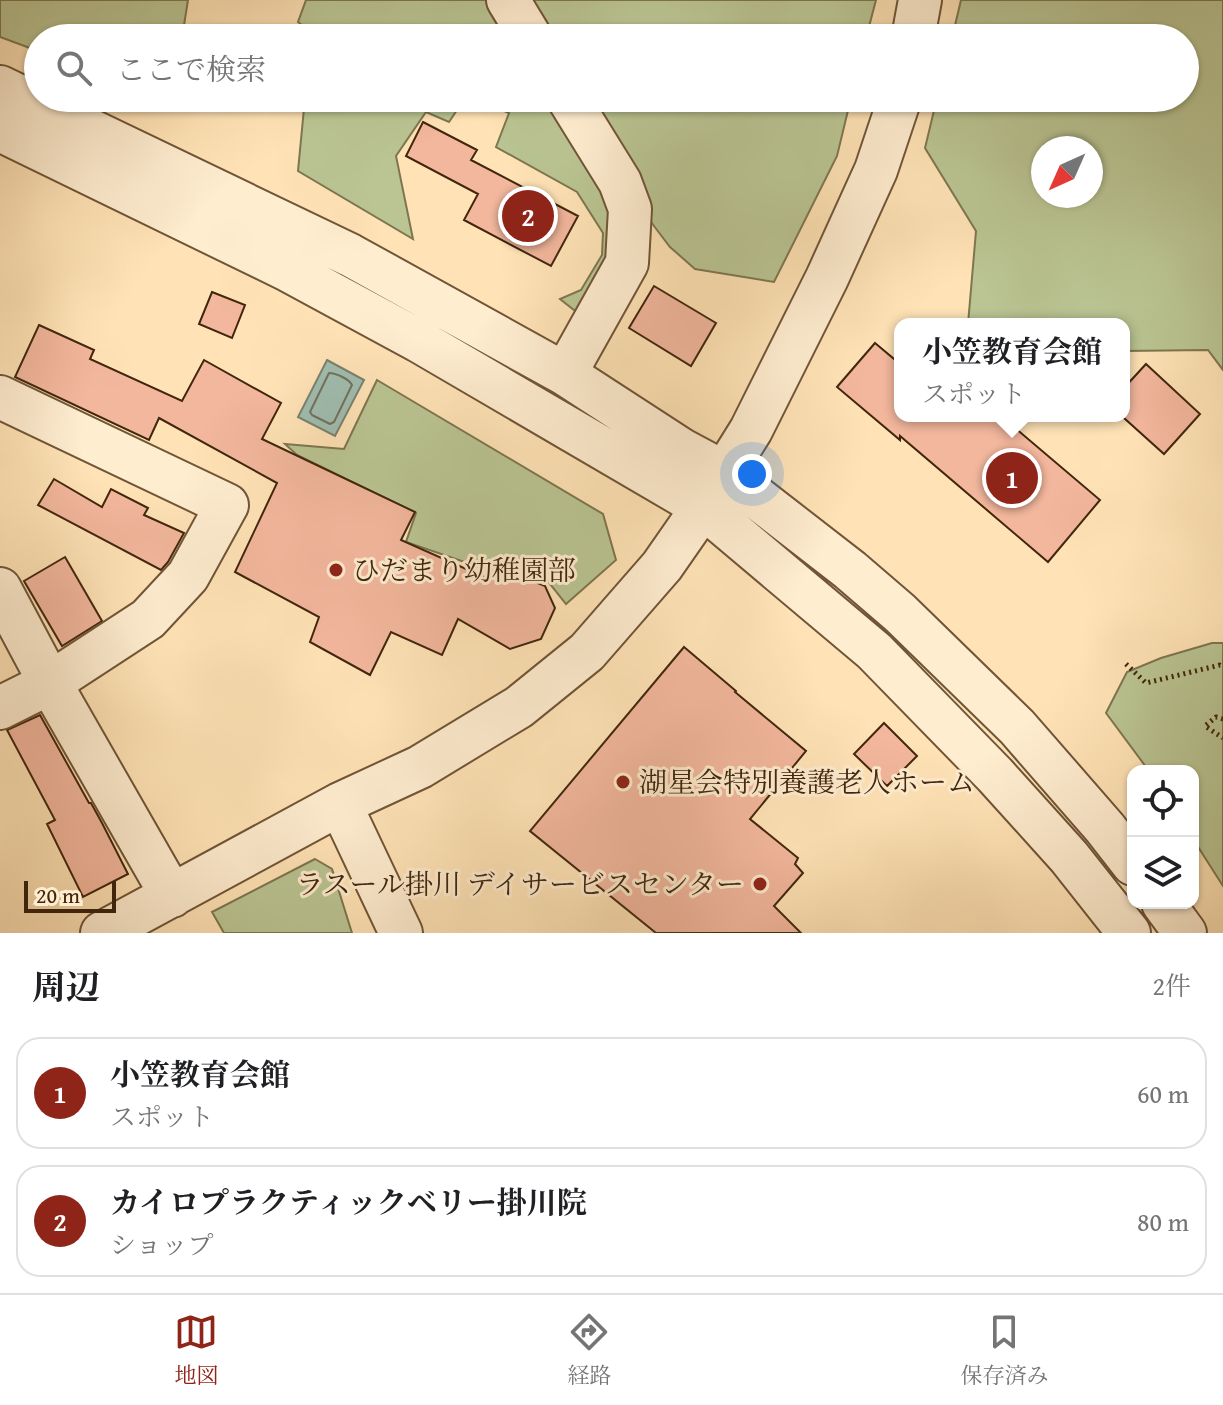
<!DOCTYPE html>
<html lang="ja">
<meta charset="utf-8">
<style>
:root{--surface:#fff;--page:#f2f2f2;--text:#202124;--muted:#757577;--line:#e0e0e0;--accent:#8f2418}
body{margin:0;font-family:"Gentium Book Plus","Noto Serif JP",serif;background:var(--page);color:var(--text)}
.controls{position:absolute;right:24px;bottom:24px;display:grid;overflow:hidden;border-radius:16px;box-shadow:0 2px 6px #0004}
.controls button{width:72px;height:72px;display:grid;place-items:center;padding:0;border:0;border-bottom:2px solid var(--line);background:var(--surface);color:var(--text);font:40px sans-serif}
.compass{position:absolute;left:1031px;top:136px;width:72px;height:72px;border-radius:50%;background:var(--surface);box-shadow:0 2px 6px #0004;rotate:225deg}
.scale{position:absolute;left:24px;bottom:20px;width:92px;box-sizing:border-box;padding-left:8px;border:4px solid #41260d;border-top:0;font-size:22px;line-height:28px;white-space:nowrap;color:#41260d;-webkit-text-stroke:6px #ffedd0;paint-order:stroke}
.you{position:absolute;left:752px;top:474px;width:28px;height:28px;margin:-20px;border:6px solid #fff;border-radius:50%;background:#1a73e8;box-shadow:0 0 0 12px #1a73e833}
.badge{display:grid;place-items:center;width:52px;height:52px;border-radius:50%;background:var(--accent);color:#fff;font-size:26px;font-weight:700}
.pin{position:absolute;translate:-50% -50%;border:4px solid #fff;box-shadow:0 2px 8px #0006}
.popup{position:absolute;left:894px;top:318px;width:236px;height:104px;box-sizing:border-box;display:grid;place-content:center;border-radius:16px;background:var(--surface);filter:drop-shadow(0 2px 6px #0005);font-size:26px;white-space:nowrap;color:var(--muted)}
.popup b{font-size:30px;color:var(--text)}
.popup::after{content:'';position:absolute;left:50%;top:100%;margin-left:-16px;border:16px solid transparent;border-top-color:var(--surface)}
.list{margin:0;padding:0;list-style:none}
h2{display:flex;justify-content:space-between;align-items:center;height:104px;margin:0;padding:0 32px;font-size:34px}
h2 small{font-size:26px;font-weight:400;color:var(--muted)}
.list li{display:grid;grid-template-columns:52px 1fr auto;gap:24px;align-items:center;box-sizing:border-box;height:112px;margin:0 16px 16px;padding:0 16px;border:2px solid var(--line);border-radius:24px}
.list b{display:block;font-size:30px;white-space:nowrap}
.list p{margin:0;font-size:26px;white-space:nowrap;color:var(--muted)}
.list em{font-size:26px;font-style:normal;color:var(--muted)}
.icon{flex:none;width:44px;height:44px;fill:none;stroke:currentColor;stroke-width:2;stroke-linecap:round;stroke-linejoin:round}
.map{position:relative;flex:none;width:1223px;height:933px;overflow:hidden}
.search{position:absolute;background:var(--surface);box-shadow:0 2px 6px #0004;left:24px;right:24px;top:24px;height:88px;display:flex;align-items:center;gap:20px;box-sizing:border-box;padding:0 28px;border-radius:44px;color:var(--muted);font-size:30px}
.sheet{height:360px;background:var(--surface)}
nav{display:flex;justify-content:space-around;align-items:center;box-sizing:border-box;height:112px;border-top:2px solid var(--line);background:var(--surface);font-size:22px;color:var(--muted)}
nav a{display:grid;justify-items:center;gap:4px}
nav .on{color:var(--accent)}
.map>svg:first-child{display:block}
.green{fill:#bac593;stroke:#7e7650;stroke-width:2;fill-rule:evenodd}
.water{fill:#a0beb1;stroke:#7a816f;stroke-width:2}
.lines{fill:none;stroke-linecap:round;stroke-linejoin:round}
.shore{stroke:#70725f;stroke-width:2}
.building{fill:#f3b79d;stroke:#41260d;stroke-width:2}
.minor-casing{stroke:#705537;stroke-width:46}
.path{stroke:#41260d;stroke-width:5;stroke-dasharray:2 4;stroke-linecap:butt}
.minor{stroke:#ffedd0;stroke-width:42}
.poi-dot{fill:#8f2418;stroke:#ffedd0;stroke-width:3}
.labels{text-anchor:middle;stroke-width:6;stroke-linejoin:round;paint-order:stroke}
.poi-label{font-size:28px;fill:#41260d;stroke:#ffedd0;text-anchor:start}
</style>
<div class="map">
<svg width="1223" height="933" viewBox="0 0 1223 933">
<rect width="100%" height="100%" fill="#ffe3b6"/>
<filter id="stains"><feTurbulence type="fractalNoise" baseFrequency=".0025" numOctaves="4"/><feColorMatrix values="0 0 0 0 .2 0 0 0 0 .09 0 0 0 0 .02 0 0 0 .5 -.17"/></filter>
<radialGradient id="worn" r=".72"><stop offset=".6" stop-color="#630" stop-opacity="0"/><stop offset="1" stop-color="#630" stop-opacity=".3"/></radialGradient>
<path class="green" d="M0 0H188L182 38H38V51L0 37Z
M306 0H508L531 38H311L312 33 298 22Z
M520 0H876L866 38H539Z
M961 0H1223V370L1208 350 1124 351V324H968L976 231 925 148 937 98H1185V38H952ZM1043 148H1091V196H1043Z
M305 98H465L449 122 426 112 396 156 413 239 298 171Z
M473 98H562L628 237 584 318 560 299 581 290 602 255 603 233 577 192 496 147 509 113Z
M569 98H851L837 156 774 282 695 269 670 247 654 226 574 109Z
M377 380 603 514 616 560 566 604 546 579 482 568 406 542 416 513 297 455 285 444 344 449Z
M1212 643H1223V886L1193 839V771H1149L1106 713 1127 672 1161 658Z
M315 859 332 869 352 933H224L212 912Z"/>
<path class="water" d="M327 360 364 380 335 436 298 417Z"/>
<g class="lines">
<path class="shore" d="M329 373C336 373 349 379 352 385L334 422 330 424 312 415 310 412Z"/>
</g>
<path class="building" d="M423 122 477 150 471 160 578 216 551 266 464 220 478 194 406 156Z
M654 286 716 323 691 366 629 328Z
M212 292 245 305 232 338 199 324Z
M39 325 94 350 90 359 182 401 204 360 281 403 262 439 415 512 401 540 484 577 516 574 545 586 555 608 541 639 510 649 458 619 442 655 391 632 370 675 310 642 319 617 235 572 277 483 159 418 149 440 15 377Z
M875 343 900 364V416H1001L1100 500 1048 562 900 436V440L837 387Z
M1146 364 1200 414 1164 454 1124 418V388Z
M54 479 102 507 111 489 148 508 144 515 184 533 168 562 161 570 38 505Z
M65 557 102 621 62 646 24 581Z
M684 647 736 691 735 692 806 751 750 819 798 858 795 864 803 873 774 906 801 933H656L530 831Z
M40 715 89 803H91L102 823 128 874 83 897 47 824 55 820 7 730Z
M884 723 917 756 887 786 854 754Z"/>
<g class="lines">
<g class="minor-casing">
<path id="minor" d="M508 0 531 38
M913 38 920 0
M0 87 350 255 565 374 682 450 725 473 850 570 900 613 1017 727 1105 828 1133 864
M0 130 286 269 419 341 703 507 874 651 995 775 1069 857 1129 933
M565 374 627 263 630 209 620 182 568 98
M0 397 227 505 188 576 148 619 50 683 0 708
M0 589 50 683 172 896
M340 804 401 933
M1163 903 1185 933
M102 933 340 804 420 767 519 707 587 652 662 566 703 507 751 430 827 278 876 170 900 98"/>
</g>
<path class="path" d="M1126 664 1146 683 1220 665 1223 667
M1223 719 1216 717 1205 726 1223 738"/>
<use href="#minor" class="minor"/>
</g>
<g class="poi-dot">
<circle cx="336" cy="570" r="8"/>
<circle cx="623" cy="782" r="8"/>
<circle cx="760" cy="884" r="8"/>
</g>
<g class="labels">
<g class="poi-label">
<text x="352" y="580">ひだまり幼稚園部</text>
<text x="639" y="792">湖星会特別養護老人ホーム</text>
<text x="744" y="894" text-anchor="end">ラスール掛川 デイサービスセンター</text>
</g>
</g>
<rect width="100%" height="100%" filter="url(#stains)"/>
<rect width="100%" height="100%" fill="url(#worn)"/>
</svg>
<div class="controls">
<button><svg class="icon" aria-label="locate" viewBox="0 0 24 24"><circle cx="12" cy="12" r="6"/><path d="M12 2v4M12 18v4M2 12h4M18 12h4"/></svg></button>
<button><svg class="icon" aria-label="layers" viewBox="0 0 24 24"><path d="M12 4l9 5-9 5-9-5zM3 14l9 5 9-5"/></svg></button>
</div>
<svg class="compass" viewBox="-18 -18 36 36"><path d="M0-13l5 13h-10z" fill="#e53935"/><path d="M0 13l5-13h-10z" fill="#757577"/></svg>
<div class="scale">20 m</div>
<div class="you"></div>
<div class="pin badge" style="left:1012px;top:478px">1</div>
<div class="popup"><b>小笠教育会館</b>スポット</div>
<div class="pin badge" style="left:528px;top:216px">2</div>
<div class="search"><svg class="icon" aria-label="search" viewBox="0 0 24 24"><circle cx="10" cy="10" r="6"/><path d="M15 15l6 6"/></svg>ここで検索</div>
</div>
<section class="sheet">
<h2>周辺<small>2件</small></h2>
<ul class="list">
<li><span class="badge">1</span><div><b>小笠教育会館</b><p>スポット</p></div><em>60 m</em></li>
<li><span class="badge">2</span><div><b>カイロプラクティックベリー掛川院</b><p>ショップ</p></div><em>80 m</em></li>
</ul>
</section>
<nav>
<a class="on"><svg class="icon" aria-label="map" viewBox="0 0 24 24"><path d="M3 6l6-2 6 2 6-2v14l-6 2-6-2-6 2zM9 4v14M15 6v14"/></svg>地図</a>
<a><svg class="icon" aria-label="directions" viewBox="0 0 24 24"><path d="M12 3l9 9-9 9-9-9zM9 14v-3h6M13 9l2 2-2 2"/></svg>経路</a>
<a><svg class="icon" aria-label="saved" viewBox="0 0 24 24"><path d="M7 4h10v16l-5-4-5 4z"/></svg>保存済み</a>
</nav>
